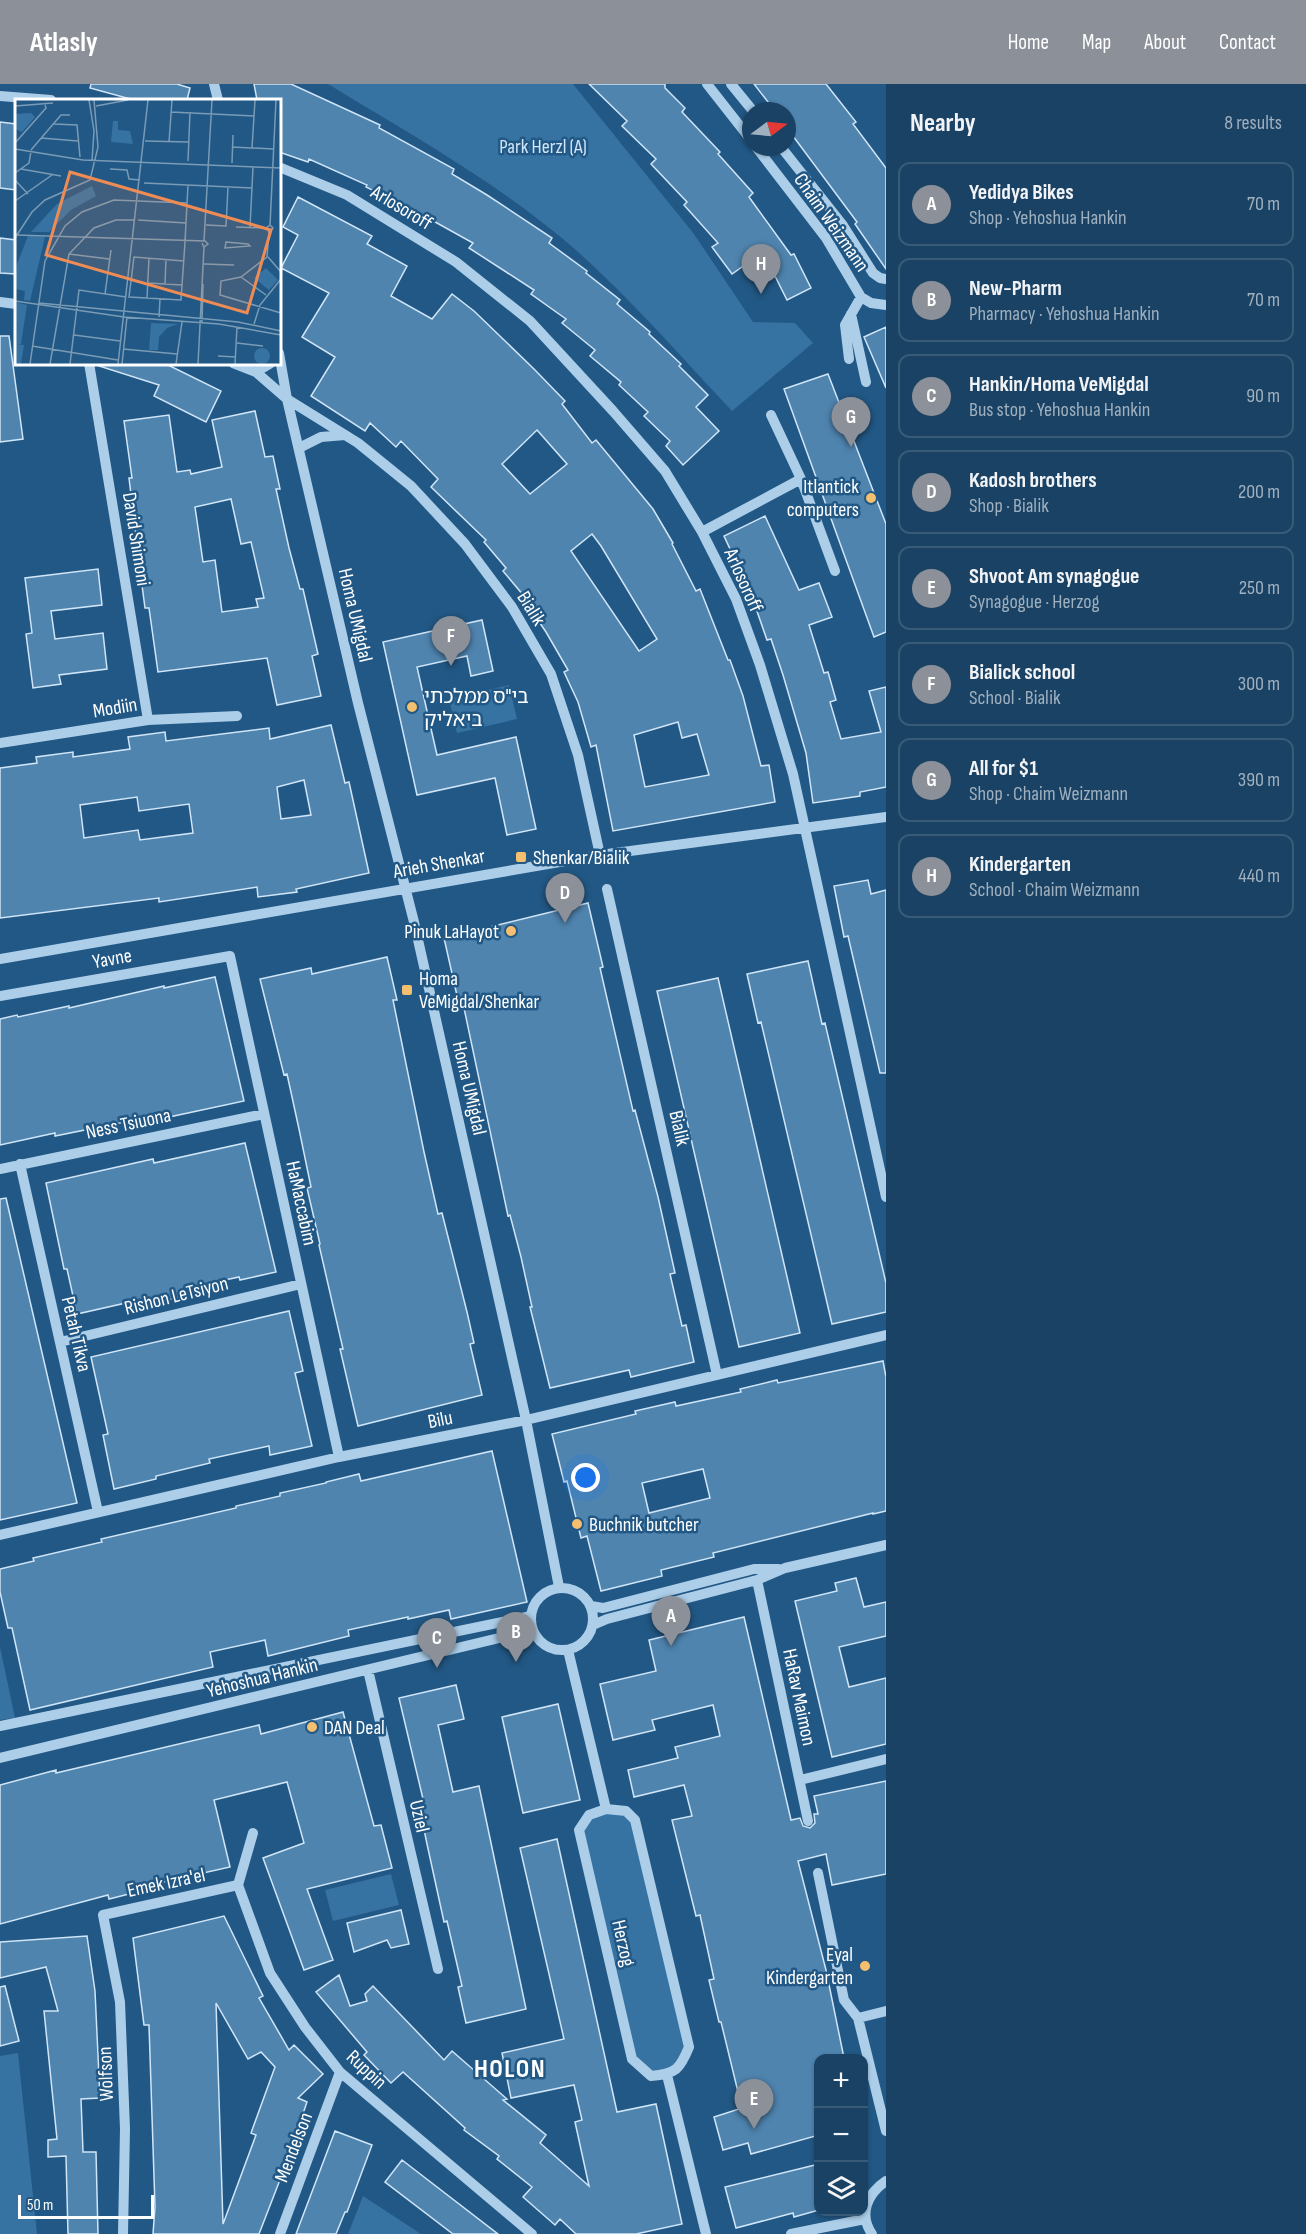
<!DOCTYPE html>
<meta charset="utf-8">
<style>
:root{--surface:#1a4264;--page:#274d6d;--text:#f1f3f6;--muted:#9fb0bf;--line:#385b78;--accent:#8c9099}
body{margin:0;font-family:"Sofia Sans Condensed","Noto Sans Hebrew",sans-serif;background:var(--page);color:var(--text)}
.controls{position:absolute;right:18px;bottom:18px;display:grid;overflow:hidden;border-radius:12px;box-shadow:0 2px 4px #0004}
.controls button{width:54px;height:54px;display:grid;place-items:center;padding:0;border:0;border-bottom:2px solid var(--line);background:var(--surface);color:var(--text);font:30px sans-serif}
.compass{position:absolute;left:742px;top:18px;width:54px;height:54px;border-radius:50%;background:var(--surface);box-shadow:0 2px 4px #0004;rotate:74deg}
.scale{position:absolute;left:18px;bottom:15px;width:136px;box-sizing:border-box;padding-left:6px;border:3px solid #fff;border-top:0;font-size:16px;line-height:21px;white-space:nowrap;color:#fff;-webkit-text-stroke:4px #225885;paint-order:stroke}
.you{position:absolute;left:586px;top:1394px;width:21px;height:21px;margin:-15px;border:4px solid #fff;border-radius:50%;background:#1a73e8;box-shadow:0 0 0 9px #1a73e833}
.badge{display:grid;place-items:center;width:39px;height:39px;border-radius:50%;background:var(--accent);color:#fff;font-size:20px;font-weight:700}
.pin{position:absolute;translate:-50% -50px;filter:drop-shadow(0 2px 3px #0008)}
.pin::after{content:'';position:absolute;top:32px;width:21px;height:18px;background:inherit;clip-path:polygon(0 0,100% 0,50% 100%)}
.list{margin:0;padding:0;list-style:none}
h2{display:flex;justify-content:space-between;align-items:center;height:78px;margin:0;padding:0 24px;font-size:26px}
h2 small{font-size:20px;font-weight:400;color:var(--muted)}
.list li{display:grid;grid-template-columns:39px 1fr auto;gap:18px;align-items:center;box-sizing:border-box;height:84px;margin:0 12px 12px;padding:0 12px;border:2px solid var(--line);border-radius:12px}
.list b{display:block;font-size:22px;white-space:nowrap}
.list p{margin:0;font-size:20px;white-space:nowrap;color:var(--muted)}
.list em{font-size:20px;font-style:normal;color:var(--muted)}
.icon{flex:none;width:33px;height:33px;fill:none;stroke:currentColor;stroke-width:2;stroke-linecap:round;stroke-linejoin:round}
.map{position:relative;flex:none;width:886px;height:2150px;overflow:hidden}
header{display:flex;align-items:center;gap:36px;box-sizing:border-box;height:84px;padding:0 30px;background:var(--accent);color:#fff}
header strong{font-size:28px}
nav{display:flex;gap:33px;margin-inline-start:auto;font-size:21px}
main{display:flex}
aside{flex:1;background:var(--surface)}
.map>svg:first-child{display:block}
.green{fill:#3672a2}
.building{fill:#4f84af;stroke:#d0e5f7;stroke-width:1.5;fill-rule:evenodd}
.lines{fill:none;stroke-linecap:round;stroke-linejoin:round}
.minor{stroke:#accee9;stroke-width:10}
.poi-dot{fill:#f4bf6e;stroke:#225885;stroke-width:2}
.labels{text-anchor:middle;stroke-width:5;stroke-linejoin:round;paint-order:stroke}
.park-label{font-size:20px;fill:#d0e5f7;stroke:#225885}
.street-label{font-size:20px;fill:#fff;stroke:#225885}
.poi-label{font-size:20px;fill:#fff;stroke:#225885;text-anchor:start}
.district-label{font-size:26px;font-weight:bold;letter-spacing:1.5px;fill:#fff;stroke:#225885}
.inset-road{fill:none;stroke:#7a9bb6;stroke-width:1.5}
.view{fill:#ef8b55;fill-opacity:0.15;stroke:#ef8b55;stroke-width:3}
.inset-edge{fill:none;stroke:#fff;stroke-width:3}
</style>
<header>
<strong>Atlasly</strong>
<nav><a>Home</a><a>Map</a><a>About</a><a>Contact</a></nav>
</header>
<main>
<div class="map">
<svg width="886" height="2150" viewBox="0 0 886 2150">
<rect width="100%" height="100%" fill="#225885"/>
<path class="green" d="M328 0H573L694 150 753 238 795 239 813 259 732 327C681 273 632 216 577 167 502 101 413 52 328 0Z
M509 601 517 635 457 649 449 615Z
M0 1563 15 1634 0 1636Z
M606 1725 635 1736 689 1963 681 1982 651 1992 632 1975 579 1746 589 1731Z
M391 1790 399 1821 333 1837 325 1806Z
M18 1969 37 2150H0V1972Z
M363 2112 421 2150H348Z"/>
<path class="building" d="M91 0H177L190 4 187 16H134L90 4Z
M254 0H291L380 41 379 44 454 85 452 90 487 111 552 154 549 159 587 187 586 189 620 216 617 220 650 248 649 250 681 280 679 282 708 311 696 323 719 347 683 381 666 362 670 357 644 332 648 328 619 301 621 298 590 272 595 266 562 239 566 235 531 210 534 206 469 164 473 159 428 134 366 103 367 101 309 75 308 78 279 68V16H257Z
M589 0H665V4L685 24 682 28 720 68 718 70 753 109 749 113 791 171 794 170 811 204 787 216 763 168 732 190 712 163 718 159 684 121 687 118 651 80 656 75 622 42 627 37Z
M754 0H826L856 38 853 40 886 84V185L855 140 857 138 787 44V27H775Z
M0 38 16 40V106L0 104Z
M298 113 372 152 367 160 407 182 391 212 432 235 452 210 474 227 534 285 565 317 562 320 592 359 596 356 653 425 673 459 672 460 696 507 700 505 728 576H730L743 612 761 682 769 681 775 718 613 747 596 661 591 663 578 618 564 588 568 586 546 548 527 520 529 518 503 487 506 484 484 458 486 456 431 403 438 395 401 357 396 363 370 339 365 347 311 312 335 273 302 253 329 209 281 184 298 151 283 143ZM537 346 567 380 530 410 502 380ZM592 450 601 462 657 555 639 567 571 467ZM678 638 682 654 697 650 709 691 645 703 634 651Z
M0 154 16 156V190L0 189Z
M886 243V304L864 253Z
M0 252H9L23 355 0 358Z
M99 279H164L221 307 206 338 154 312 159 301 99 282Z
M828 290 886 440V548L874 553 784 305Z
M255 327 265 373 273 372 280 405H276L289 464 300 505H303L318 570 312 572 321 612 277 621 267 574 158 588 149 524H145L140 486 129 394H132L124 337 169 331 177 388 190 386 191 390 222 383 212 336ZM231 415 241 460 251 458 264 514 256 515 258 523 222 528 215 476 203 478 195 423Z
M765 432 799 506 819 499 832 533 809 541 824 589 828 588 836 616 830 618 841 655 881 648 869 607 886 603V703L860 708V712L813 719 806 669 783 591 771 555 767 556 751 510 724 452Z
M98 485 102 521 51 527 55 555 103 549 107 585 59 591 61 600 33 604 26 550 32 549 25 494Z
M482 536 493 587 471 592 467 572 417 583 437 671 516 653 536 745 507 751 495 694 417 711 383 558Z
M331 641 345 699 349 698 369 789 296 805 297 808 258 813 257 803 159 818V814L0 834V684L37 679 36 673 73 668V673L130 665 128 653 165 648 166 657 269 644 270 655ZM304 696 311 731 281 735 277 703ZM137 713 139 727 189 720 193 749 140 756 138 746 84 754 80 721Z
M868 796 871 810 886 806V989H880L848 852 844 853 834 802Z
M588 819 603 883 600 884 633 1027 635 1026 658 1113 675 1189 670 1190 682 1242 686 1241 694 1278 631 1293 629 1286 550 1304 530 1223H532L521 1173 510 1131 508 1132 464 924 460 925 444 854Z
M387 873 397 916H393L424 1068 438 1130 442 1129 467 1228 474 1259 470 1260 482 1311 358 1342 340 1265H343L319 1161 320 1160 307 1104 311 1103 299 1045 287 990 284 991 260 895 311 884 312 890Z
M808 877 822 940 825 939 886 1199V1228L832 1240 761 938 758 939 747 890Z
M215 893 244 1017 155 1036 154 1032 55 1052V1049L0 1061V935L17 931 18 933 69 922V924L164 902V904Z
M718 894 800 1249 739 1263 657 907Z
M245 1059 276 1188 240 1196 239 1193 184 1205 185 1212 149 1220 148 1214 77 1230 67 1185H64L46 1099 153 1075 154 1079Z
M6 1114 77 1419 0 1436V1115Z
M289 1227 303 1287 295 1289 312 1362 270 1371 269 1362 209 1375 210 1379 156 1392V1395L114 1405 103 1351 108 1350 91 1273Z
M883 1277 886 1293V1427L873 1430V1429L713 1469 714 1473 661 1486 662 1492 601 1507 587 1452 581 1454 567 1397 564 1398 552 1350 636 1330 635 1327 675 1318 676 1322 741 1308 740 1305 777 1296 778 1299ZM703 1385 710 1414 649 1429 642 1399Z
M492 1367 527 1518 451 1535 449 1526 408 1535V1533L348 1546 349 1552 268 1572 265 1556 210 1568 213 1583 30 1626 12 1544H8L0 1508V1485L34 1477 33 1474 102 1458 101 1455 236 1424V1422L280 1412V1409L326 1399V1398L359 1390 361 1397Z
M856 1494 864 1523 886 1518V1552L839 1563 849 1603 886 1594V1660L832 1673 795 1517 837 1507 835 1499Z
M744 1533 791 1736 800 1734 803 1742 810 1744 815 1739 814 1730H818L814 1712 886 1697V1790L832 1801 826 1770 798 1777 826 1886 844 1974H819V2051L751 2070 748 2059 723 2066 714 2033 739 2025 736 2013 739 2012 721 1938H719L709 1896 714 1895 700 1831 696 1832 672 1736 692 1732 684 1701 634 1713 628 1686 678 1674 675 1663 720 1652 713 1621 652 1636 655 1646 613 1656 600 1600 656 1587 649 1556Z
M456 1601 464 1635 438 1641 453 1708 479 1702 526 1925 466 1939 458 1903 462 1902 447 1837 444 1838 427 1760 418 1716 423 1715 399 1614Z
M558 1620 580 1716 523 1729 502 1633Z
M343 1628 374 1742 381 1741 392 1784 307 1805 333 1876 304 1886 263 1774 304 1759 287 1698 214 1716 230 1783 132 1805 133 1809 109 1815 108 1811 0 1840V1701L56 1686V1689L259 1641 261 1650Z
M557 1755 617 2028 656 2020 682 2140 636 2150H576L560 2135 555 2141 523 2113 532 2103 497 2075 499 2072 464 2046 465 2044 403 1988 391 1999 364 1971 367 1968 316 1908 339 1891 350 1922 367 1917 365 1910 373 1902 444 1976 452 1967 507 2015 503 2016 546 2051 540 2059 589 2102 575 2038 582 2036 574 2001 511 2014 502 1969 564 1955 520 1764Z
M401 1826 409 1860 391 1864 387 1856 354 1868 347 1839Z
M224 1832 263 1912 259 1914 289 1966 294 1961 323 1990 298 2014 307 2018 288 2074 293 2075 287 2090 283 2088 259 2150H153L155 2123 149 1941H144L133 1854ZM216 1919 248 1975 261 1968 275 1983 251 2049 256 2051 223 2140Z
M87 1852 95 1907 100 2014 81 2015 83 2068H96L98 2150H68L66 2072 48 2073V2056L57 2055 44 1927H58L46 1883 0 1894V1858Z
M5 1902 19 1957 0 1962V1903Z
M335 2047 372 2061 347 2128H345L336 2150H296Z
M402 2076 498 2150H453L385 2098Z
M819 2080V2126L794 2133 793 2129 736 2144 725 2103Z"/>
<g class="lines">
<path class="minor" d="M214 0 218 16
M707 0 751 56
M731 0 753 27
M0 12 51 16
M756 63 826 154 861 213 871 219 886 221
M781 63 842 140 873 189 880 194 886 195
M279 83 347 111 456 178 530 237 613 327 665 387 702 448 736 515 760 581 793 690 886 1113
M0 218 16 220
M851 230 866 298
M279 269 287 315 358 619 414 838 526 1336 559 1503
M849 275 845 241 861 213
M89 279 148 636
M233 279 256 288 287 315 358 359 411 402 465 460 512 523 551 590 578 671 600 771
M256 288 271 279
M771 331 801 395 835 487
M299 364 321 353 345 351
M702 448 801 395
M0 659 148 636 237 632
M607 805 717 1291
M0 875 600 771 886 733
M0 912 230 872 339 1373
M20 1080 98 1428
M0 1085 264 1030
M60 1258 301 1200
M0 1451 339 1373 526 1336 886 1251
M757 1496 808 1737
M531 1535a31 31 0 1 1 62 0a31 31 0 1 1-62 0Z
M591 1522 603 1524 754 1485H778
M593 1541 607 1535 757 1496 785 1484 886 1461
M568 1566 606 1725
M368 1586 438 1885
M0 1642 531 1532
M0 1674 532 1546
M800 1696 886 1675
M606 1725 626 1727 635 1736 689 1963C680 1985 676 1990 651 1992L632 1975 579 1746 589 1731Z
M818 1789 844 1916 858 1934 886 2047
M238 1801 270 1889 305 1943 340 1988 532 2150
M238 1801 253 1749
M858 1934 886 1927
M667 1991 706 2150
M123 2150 125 2045 120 1918 103 1831 238 1801
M280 2150 340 1988
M791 2150 865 2135
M872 2150C858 2130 868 2109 886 2097"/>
</g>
<g class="poi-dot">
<circle cx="871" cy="414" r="6"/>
<circle cx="412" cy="623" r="6"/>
<rect x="515" y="767" width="12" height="12" rx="3"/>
<circle cx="511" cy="847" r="6"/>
<rect x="401" y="900" width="12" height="12" rx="3"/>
<circle cx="577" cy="1440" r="6"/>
<circle cx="312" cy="1643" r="6"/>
<circle cx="865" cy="1882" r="6"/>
</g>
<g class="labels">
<g class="park-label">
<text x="543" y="69">Park Herzl (A)</text>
</g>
<g class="street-label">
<text transform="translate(402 123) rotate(31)" y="7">Arlosoroff</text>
<text transform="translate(832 138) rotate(55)" y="7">Chaim Weizmann</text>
<text transform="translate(137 455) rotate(81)" y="7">David Shimoni</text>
<text transform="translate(744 496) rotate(66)" y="7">Arlosoroff</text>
<text transform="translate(532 524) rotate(58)" y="7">Bialik</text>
<text transform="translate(356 531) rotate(77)" y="7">Homa UMigdal</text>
<text transform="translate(115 623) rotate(-9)" y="7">Modiin</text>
<text transform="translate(439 779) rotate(-10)" y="7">Arieh Shenkar</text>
<text transform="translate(112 874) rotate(-10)" y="7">Yavne</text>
<text transform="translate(470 1004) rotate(77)" y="7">Homa UMigdal</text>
<text transform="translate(128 1039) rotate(-12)" y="7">Ness Tsiuona</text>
<text transform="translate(680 1044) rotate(77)" y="7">Bialik</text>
<text transform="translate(302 1119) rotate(78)" y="7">HaMaccabim</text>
<text transform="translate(176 1211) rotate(-14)" y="7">Rishon LeTsiyon</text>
<text transform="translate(77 1250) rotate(77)" y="7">Petah Tikva</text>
<text transform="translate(440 1335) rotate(-11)" y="7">Bilu</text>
<text transform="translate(262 1593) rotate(-14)" y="7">Yehoshua Hankin</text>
<text transform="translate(800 1613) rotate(78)" y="7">HaRav Maimon</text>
<text transform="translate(420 1732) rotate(77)" y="7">Uziel</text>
<text transform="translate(166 1798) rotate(-12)" y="7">Emek Izra'el</text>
<text transform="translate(624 1859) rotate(77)" y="7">Herzog</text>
<text transform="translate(367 1985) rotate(43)" y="7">Ruppin</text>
<text transform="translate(105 1990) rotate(-92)" y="7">Wolfson</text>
<text transform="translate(293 2063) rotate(-69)" y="7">Mendelson</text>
</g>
<g class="poi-label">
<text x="859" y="409" text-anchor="end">Itlantick<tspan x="859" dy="23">computers</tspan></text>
<text x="424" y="619">בי"ס ממלכתי<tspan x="424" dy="23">ביאליק</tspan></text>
<text x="533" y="780">Shenkar/Bialik</text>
<text x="499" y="854" text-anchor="end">Pinuk LaHayot</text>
<text x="419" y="901">Homa<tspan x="419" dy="23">VeMigdal/Shenkar</tspan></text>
<text x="589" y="1447">Buchnik butcher</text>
<text x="324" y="1650">DAN Deal</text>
<text x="853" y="1877" text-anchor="end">Eyal<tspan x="853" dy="23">Kindergarten</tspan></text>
</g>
<g class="district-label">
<text x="510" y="1993">HOLON</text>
</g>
</g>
<g transform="translate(15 15)">
<rect width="266" height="266" fill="#225885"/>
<path d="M16 14 20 18 7 33 0 30V15ZM98 22H103V31L115 32 118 45 96 43ZM77 87 81 97 56 111 34 133H16L42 105ZM13 137 30 138 15 202 9 201 10 192 0 190 2 165ZM251 169 263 181 254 191 239 179ZM0 203 12 206 6 245H2L9 246 6 265H0ZM136 224 163 225 152 229 144 238 143 251H134ZM239 257a8 8 0 1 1 16 0a8 8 0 1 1-16 0Z" fill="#3672a2"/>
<path class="inset-road" d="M74 1 79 32 77 62M0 7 38 4M81 7 113 1M156 13 239 17M39 25 62 26 65 58M26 39 63 42M130 42 173 43M154 43 157 1M0 44 31 9 30 6M217 48 259 50M237 49 240 1M0 50 68 61 266 69M16 51 46 16H55M173 62 175 13M217 64 218 36M6 70 46 77M95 70 112 71 114 80 125 81M0 74 14 64 16 52M0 81 13 95M129 84 237 89M0 102 37 76M123 121 171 124M191 126 211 127 213 88M255 126 258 129 254 133 251 129 255 126 261 1M221 128 251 129M235 128 238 68M0 136 190 142 193 145 189 148 187 144M0 139 17 113 30 101 75 81 83 48 79 1M189 142 197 1M211 143 233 145 235 147 210 149ZM54 155 94 160M252 158 226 178 206 182 205 196 266 214M252 158 254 133M253 158 266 173M169 162 119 158 114 198 166 201 170 143 173 86M189 165 219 166M226 178 251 196M133 184 167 186M150 185 151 160M90 195 96 151M132 199 134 159M0 202 109 218 204 225 266 236M24 204 223 223 266 232M144 218 145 200M187 223 188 185M239 225 245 206 266 180M59 236 105 242M222 244 248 247M17 247 103 261M108 250 162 255M203 257 221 258M15 265 30 162 50 127 67 113 99 101 172 104M35 265 54 155 79 129 101 121H119M55 265 64 191 111 198M103 265 133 1M107 265 112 218M161 265 167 223M183 265 189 148M220 265 222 228"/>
<path class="view" d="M55 73 256 131 232 214 31 156Z"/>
<rect width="266" height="266" class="inset-edge"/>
</g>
</svg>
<div class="controls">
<button>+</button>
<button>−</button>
<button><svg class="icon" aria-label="layers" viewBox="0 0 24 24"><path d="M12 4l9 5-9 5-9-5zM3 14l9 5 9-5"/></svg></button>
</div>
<svg class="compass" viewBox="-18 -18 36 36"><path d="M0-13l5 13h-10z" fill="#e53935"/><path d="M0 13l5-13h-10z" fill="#9fb0bf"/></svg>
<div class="scale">50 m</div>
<div class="you"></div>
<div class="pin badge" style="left:671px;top:1562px">A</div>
<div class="pin badge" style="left:516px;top:1578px">B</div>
<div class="pin badge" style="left:437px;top:1584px">C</div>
<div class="pin badge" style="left:565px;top:839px">D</div>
<div class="pin badge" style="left:754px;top:2045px">E</div>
<div class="pin badge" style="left:451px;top:582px">F</div>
<div class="pin badge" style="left:851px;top:363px">G</div>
<div class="pin badge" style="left:761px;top:210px">H</div>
</div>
<aside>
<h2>Nearby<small>8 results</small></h2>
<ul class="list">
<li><span class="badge">A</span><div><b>Yedidya Bikes</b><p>Shop · Yehoshua Hankin</p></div><em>70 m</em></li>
<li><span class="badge">B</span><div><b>New-Pharm</b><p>Pharmacy · Yehoshua Hankin</p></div><em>70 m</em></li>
<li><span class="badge">C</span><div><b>Hankin/Homa VeMigdal</b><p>Bus stop · Yehoshua Hankin</p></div><em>90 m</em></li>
<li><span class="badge">D</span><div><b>Kadosh brothers</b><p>Shop · Bialik</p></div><em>200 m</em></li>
<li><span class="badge">E</span><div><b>Shvoot Am synagogue</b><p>Synagogue · Herzog</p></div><em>250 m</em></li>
<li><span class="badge">F</span><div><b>Bialick school</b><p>School · Bialik</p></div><em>300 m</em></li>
<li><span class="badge">G</span><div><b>All for $1</b><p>Shop · Chaim Weizmann</p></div><em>390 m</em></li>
<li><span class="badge">H</span><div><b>Kindergarten</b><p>School · Chaim Weizmann</p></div><em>440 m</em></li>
</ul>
</aside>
</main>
